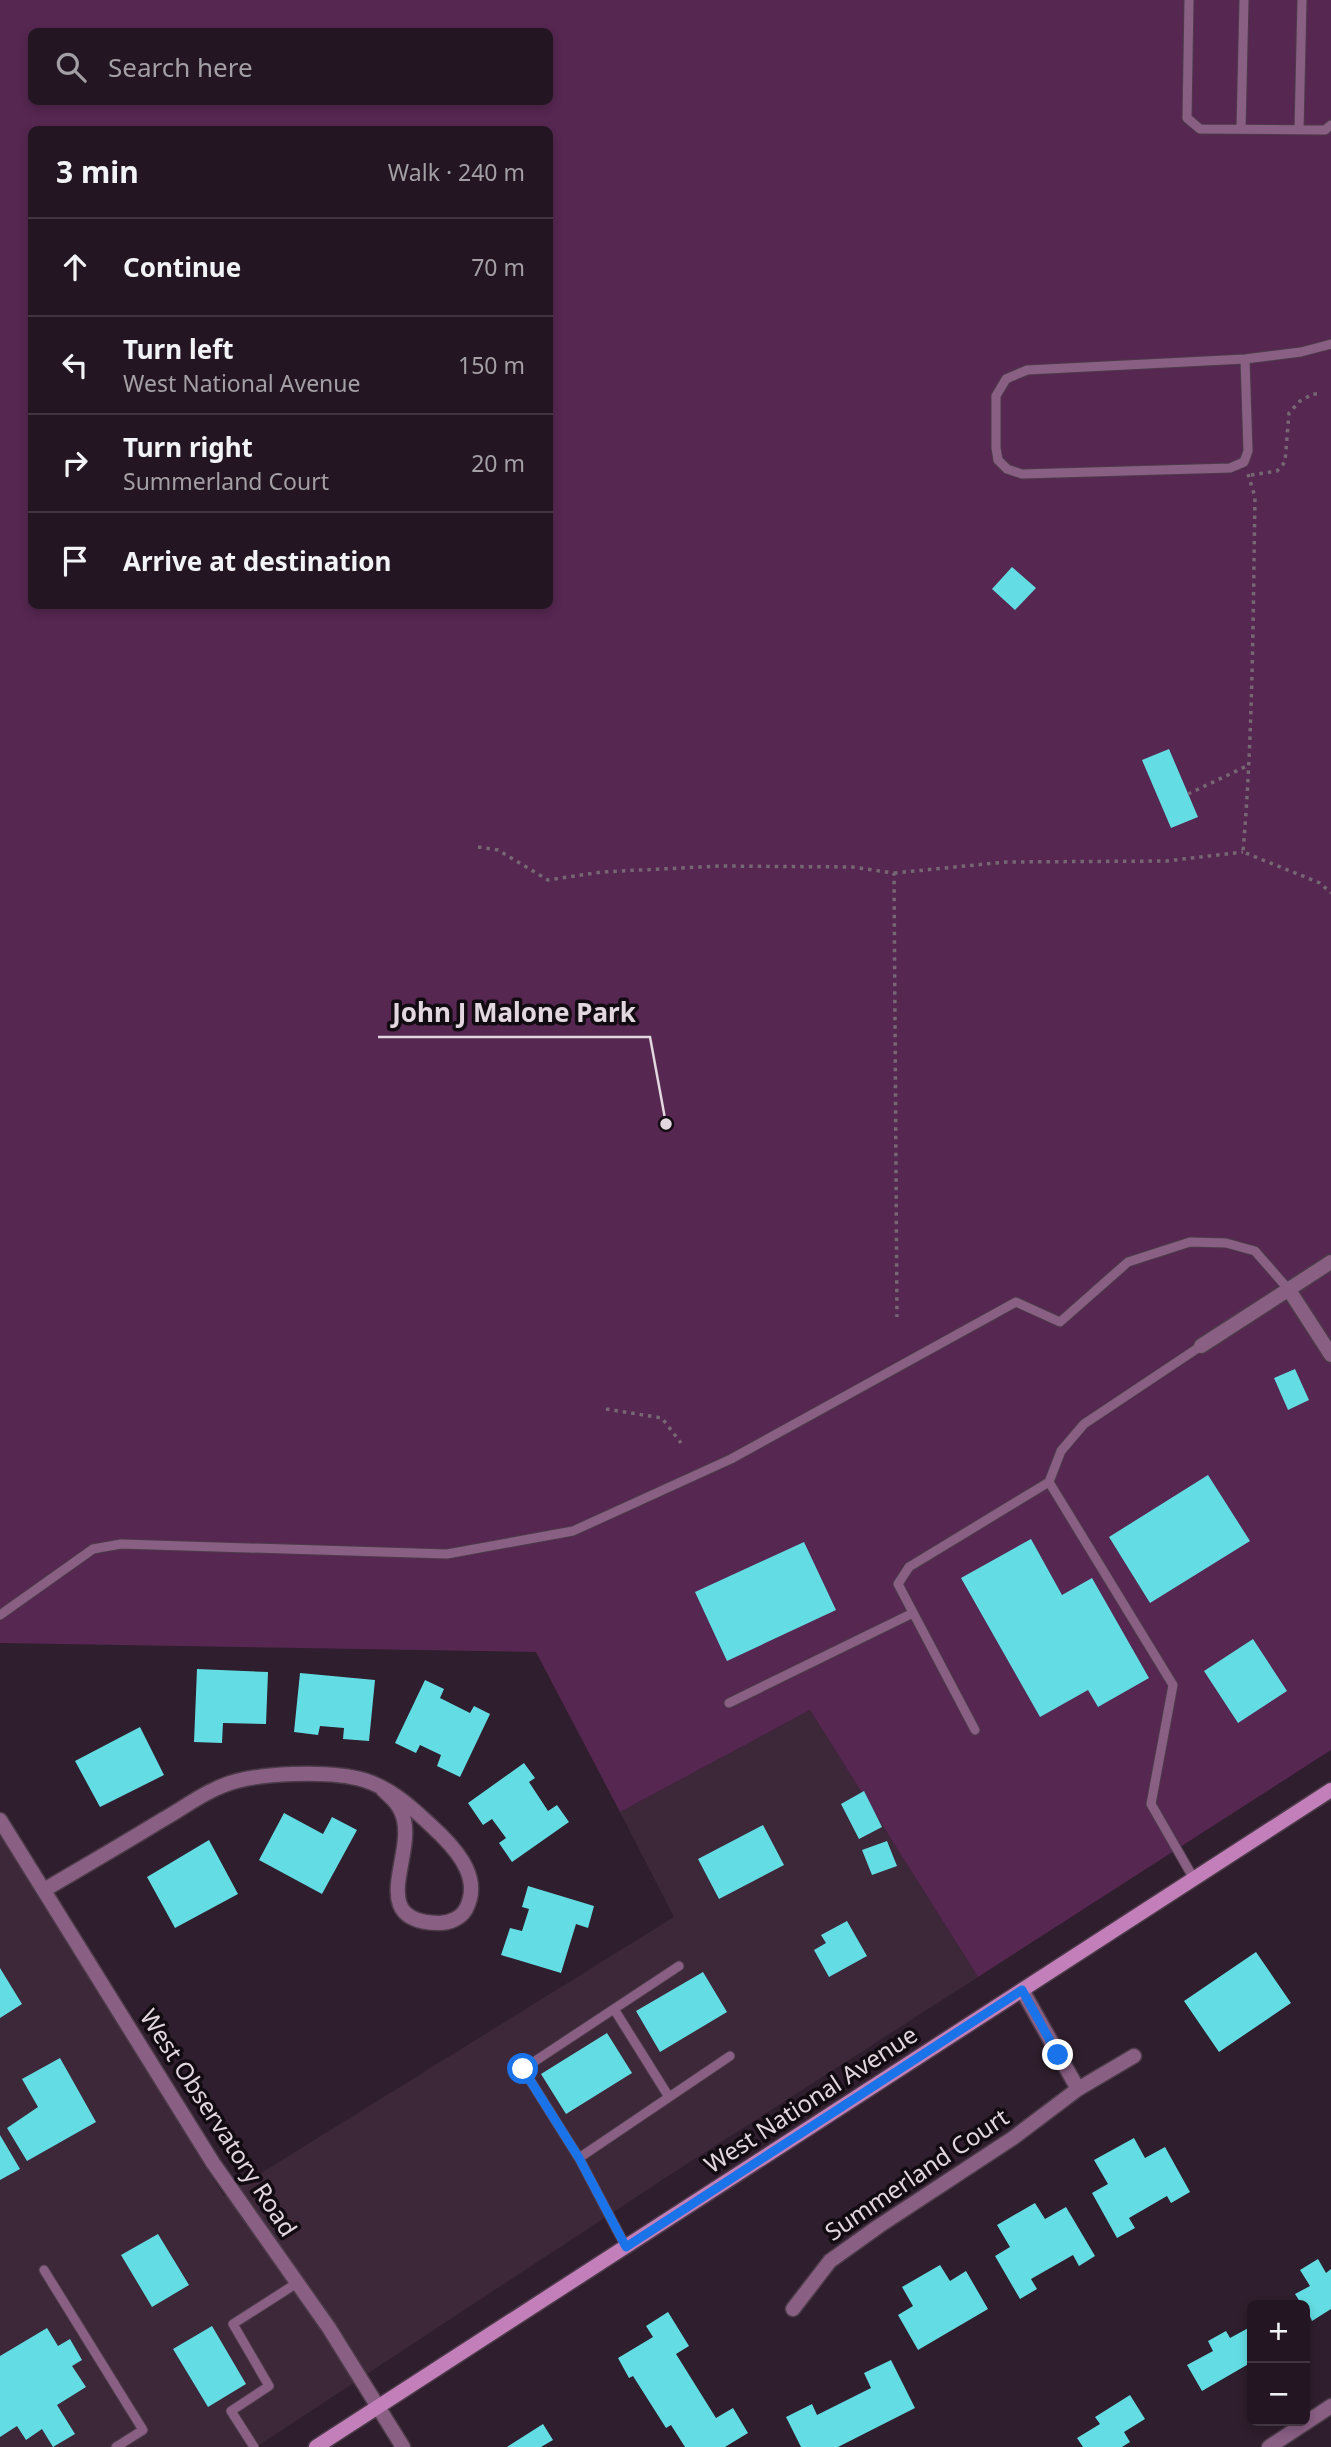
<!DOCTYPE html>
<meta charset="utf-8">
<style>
:root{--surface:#231622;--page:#2f232f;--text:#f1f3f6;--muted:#a39fa5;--line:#403540}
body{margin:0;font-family:"Noto Sans",sans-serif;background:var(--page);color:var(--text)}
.controls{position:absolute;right:21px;bottom:21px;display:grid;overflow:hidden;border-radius:10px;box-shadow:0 4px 10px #0003}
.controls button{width:63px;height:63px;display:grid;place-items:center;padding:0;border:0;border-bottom:2px solid var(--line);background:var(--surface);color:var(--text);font:35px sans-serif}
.stop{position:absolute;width:21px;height:21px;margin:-16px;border:5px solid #1a73e8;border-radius:50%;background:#fff}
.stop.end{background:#1a73e8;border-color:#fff;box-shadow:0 2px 7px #0008}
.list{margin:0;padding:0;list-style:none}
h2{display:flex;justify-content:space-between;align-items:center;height:91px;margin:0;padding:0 28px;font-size:30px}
h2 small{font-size:23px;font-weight:400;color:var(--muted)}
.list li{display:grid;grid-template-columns:46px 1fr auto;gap:21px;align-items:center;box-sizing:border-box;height:98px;padding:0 28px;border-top:2px solid var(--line)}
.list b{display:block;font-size:26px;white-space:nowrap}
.list p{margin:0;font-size:23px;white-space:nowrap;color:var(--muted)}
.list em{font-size:23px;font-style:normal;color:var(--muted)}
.icon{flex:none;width:38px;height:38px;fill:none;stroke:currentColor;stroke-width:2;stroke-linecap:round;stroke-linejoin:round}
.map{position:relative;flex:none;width:1331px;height:2447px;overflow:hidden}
.search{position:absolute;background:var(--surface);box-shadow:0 4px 10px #0003;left:28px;top:28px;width:525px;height:77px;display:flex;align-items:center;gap:18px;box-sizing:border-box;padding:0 24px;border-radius:10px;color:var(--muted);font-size:26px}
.panel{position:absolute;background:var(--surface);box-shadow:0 4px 10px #0003;left:28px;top:126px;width:525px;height:483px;border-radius:10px}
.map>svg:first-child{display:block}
.built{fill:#3d283a}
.green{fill:#562751;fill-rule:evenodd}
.building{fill:#63dde3}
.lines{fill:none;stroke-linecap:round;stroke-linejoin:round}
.service-casing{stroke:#4c3b49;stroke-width:11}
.minor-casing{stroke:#4c3b49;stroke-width:17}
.secondary-casing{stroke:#4c3b49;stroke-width:17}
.path{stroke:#766773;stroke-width:3.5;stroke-dasharray:3.5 5;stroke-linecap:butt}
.service{stroke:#895f84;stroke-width:9}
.minor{stroke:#895f84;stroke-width:14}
.secondary{stroke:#c37fba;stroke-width:14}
.route{stroke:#1a73e8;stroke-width:9}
.labels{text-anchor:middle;stroke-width:7;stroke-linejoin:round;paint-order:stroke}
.street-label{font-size:24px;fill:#e2d6df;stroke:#120b11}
.leader{fill:none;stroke:#e2d6df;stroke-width:2.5}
.callout-dot{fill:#e2d6df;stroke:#120b11;stroke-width:2.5}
.callout-label{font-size:26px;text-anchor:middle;font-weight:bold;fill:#e2d6df;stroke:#120b11;stroke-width:7;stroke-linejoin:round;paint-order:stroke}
</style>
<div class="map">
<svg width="1331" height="2447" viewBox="0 0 1331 2447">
<rect width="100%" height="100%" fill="#2f1e2d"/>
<path class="built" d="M810 1710 978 1977 665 2178 256 2447H0V1835L224 2196 674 1917 620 1812Z"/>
<path class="green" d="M0 0H1331V1750L978 1977 810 1710 620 1812 536 1652 0 1643ZM32 32H550V102H32ZM32 130H550V606H32Z"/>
<path class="building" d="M1012 567 1036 588 1015 610 992 589Z
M1169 749 1198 817 1171 828 1142 760Z
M1295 1369 1309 1400 1288 1410 1274 1378Z
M1208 1475 1250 1541 1150 1603 1109 1537Z
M1031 1539 1062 1595 1092 1578 1149 1678 1098 1707 1088 1690 1040 1717 961 1578Z
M804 1542 836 1610 727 1661 695 1592Z
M1253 1639 1287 1691 1238 1723 1204 1671Z
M197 1669 268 1672 266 1724 223 1723 222 1743 194 1742Z
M300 1673 375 1680 369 1741 343 1739 344 1728 320 1726 318 1735 294 1732Z
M425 1680 444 1689 440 1698 470 1713 474 1706 490 1714 460 1777 437 1766 441 1755 420 1745 416 1753 395 1743Z
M140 1727 164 1775 100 1807 75 1761Z
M524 1763 535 1778 529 1782 548 1811 557 1805 569 1822 512 1862 499 1843 506 1838 492 1819 483 1825 468 1803Z
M864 1791 882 1827 859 1839 841 1804Z
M284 1813 323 1834 332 1817 357 1830 322 1894 259 1860Z
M763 1825 784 1865 719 1899 698 1859Z
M209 1840 238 1894 175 1928 147 1877Z
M887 1841 897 1866 872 1875 862 1850Z
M528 1886 594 1906 588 1928 576 1924 561 1973 501 1955 510 1928 522 1931 529 1909 522 1907Z
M847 1921 867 1956 829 1977 814 1950 826 1943 821 1935Z
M1256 1952 1291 2003 1219 2052 1184 2001Z
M0 1968 22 2004 0 2018Z
M703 1972 727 2012 660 2052 636 2011Z
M607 2033 632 2073 566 2114 541 2074Z
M60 2058 96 2122 27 2161 7 2128 38 2107 22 2079Z
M0 2135 20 2169 0 2180Z
M1134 2138 1145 2158 1165 2147 1190 2192 1171 2203 1167 2196 1129 2218 1135 2228 1117 2238 1092 2193 1108 2184 1094 2160Z
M1035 2203 1045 2219 1066 2207 1095 2256 1079 2266 1073 2255 1031 2279 1037 2289 1020 2299 995 2256 1010 2247 997 2225Z
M158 2234 189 2285 152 2307 121 2255Z
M1318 2259 1326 2273 1331 2269V2309L1312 2321 1305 2305H1302L1295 2294 1310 2286 1300 2270Z
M940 2265 950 2281 966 2271 988 2309 918 2350 898 2315 913 2306 902 2287Z
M668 2312 689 2346 676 2354 716 2418 733 2408 748 2433 725 2447H685L671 2425 666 2428 633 2376 629 2378 618 2358 653 2337 646 2326Z
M212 2326 246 2384 208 2407 173 2349Z
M1252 2326V2362L1202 2391 1187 2365 1213 2351 1208 2341 1226 2331 1230 2338Z
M47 2328 58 2346 70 2339 82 2360 72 2366 86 2387 57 2405 75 2434 53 2447 42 2429 26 2440 17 2426 0 2437V2356Z
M891 2360 915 2408 838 2447H801L786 2417 812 2404 817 2415 871 2388 864 2373Z
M1130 2395 1145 2419 1124 2432 1130 2442 1122 2447H1083L1077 2438 1100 2424 1095 2417Z
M543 2424 553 2440 541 2447H507Z"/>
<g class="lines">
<g class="service-casing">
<path id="service" d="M1189 0 1187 118 1200 129 1325 130 1331 125
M1241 129 1244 0
M1299 130 1302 0
M1245 359 1248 451 1244 462 1230 468 1022 474 1007 469 998 460 996 448V396L1006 379 1027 370 1245 359 1301 352 1331 344
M0 1615 93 1549 121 1544 447 1554 573 1531 731 1459 1016 1302 1060 1322 1128 1262 1190 1242 1226 1243 1255 1251 1289 1290
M729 1703 913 1613
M975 1730 898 1584 909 1567 1049 1482
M1194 1879 1151 1804 1173 1685 1049 1482 1061 1451 1084 1424 1201 1346
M614 2009 669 2097
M579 2158 730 2056
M626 2247 579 2158 523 2069 679 1966
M44 2270 143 2430 116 2447
M254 2447 231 2411 269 2386 233 2324 297 2283"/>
</g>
<g class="minor-casing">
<path id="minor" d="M1289 1290 1331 1355
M1201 1346 1331 1262
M0 1820 213 2163 329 2328 403 2447
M44 1890C83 1867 123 1844 162 1820 182 1809 201 1794 222 1786 255 1772 330 1770 364 1780 394 1789 418 1813 441 1835 460 1854 481 1880 466 1909 461 1918 450 1923 439 1923 367 1922 413 1860 404 1820 401 1806 393 1799 383 1790
M1022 1990 1078 2089
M793 2309 830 2261 879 2226 1013 2138 1078 2089 1134 2056
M1269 2447 1331 2406"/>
</g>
<g class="secondary-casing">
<path id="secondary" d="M316 2447 1331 1790"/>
</g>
<path class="path" d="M1248 474 1255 497C1253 615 1253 734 1243 852L1320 883 1331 893
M1251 475 1277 471 1285 462 1289 413 1300 401 1313 394H1320
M1188 794 1249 765
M478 847 498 850 548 880 601 872 720 866 852 867 894 873 897 1317
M894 873 1006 862 1166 861 1243 852
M606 1409 662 1418 681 1443"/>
<use href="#service" class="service"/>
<use href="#minor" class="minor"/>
<use href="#secondary" class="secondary"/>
</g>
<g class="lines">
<path class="route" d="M523 2069 579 2158 626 2247 1022 1990 1058 2055"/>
</g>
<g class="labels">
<g class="street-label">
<text transform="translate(811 2100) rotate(-33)" y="8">West National Avenue</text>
<text transform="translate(218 2123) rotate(57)" y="8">West Observatory Road</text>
<text transform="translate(917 2175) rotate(-34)" y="8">Summerland Court</text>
</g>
</g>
<path class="leader" d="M666 1124L650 1037H378"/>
<circle class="callout-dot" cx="666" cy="1124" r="7"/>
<g class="callout-label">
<text x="514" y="1022">John J Malone Park</text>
</g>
</svg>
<div class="controls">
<button>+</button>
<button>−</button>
</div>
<div class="stop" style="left:523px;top:2069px"></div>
<div class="stop end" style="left:1058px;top:2055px"></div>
<div class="search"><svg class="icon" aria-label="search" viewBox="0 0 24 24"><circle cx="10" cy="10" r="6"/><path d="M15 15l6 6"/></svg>Search here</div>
<section class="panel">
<h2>3 min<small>Walk · 240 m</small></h2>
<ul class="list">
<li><svg class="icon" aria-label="ahead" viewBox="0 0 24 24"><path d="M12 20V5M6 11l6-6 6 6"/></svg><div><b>Continue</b></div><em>70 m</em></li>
<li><svg class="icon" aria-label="left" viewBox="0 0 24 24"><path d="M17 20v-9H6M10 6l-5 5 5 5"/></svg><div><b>Turn left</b><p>West National Avenue</p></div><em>150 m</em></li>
<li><svg class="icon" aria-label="right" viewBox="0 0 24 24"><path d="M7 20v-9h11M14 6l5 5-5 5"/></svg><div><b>Turn right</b><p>Summerland Court</p></div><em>20 m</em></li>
<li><svg class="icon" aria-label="arrive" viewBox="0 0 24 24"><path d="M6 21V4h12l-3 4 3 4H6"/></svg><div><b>Arrive at destination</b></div></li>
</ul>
</section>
</div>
